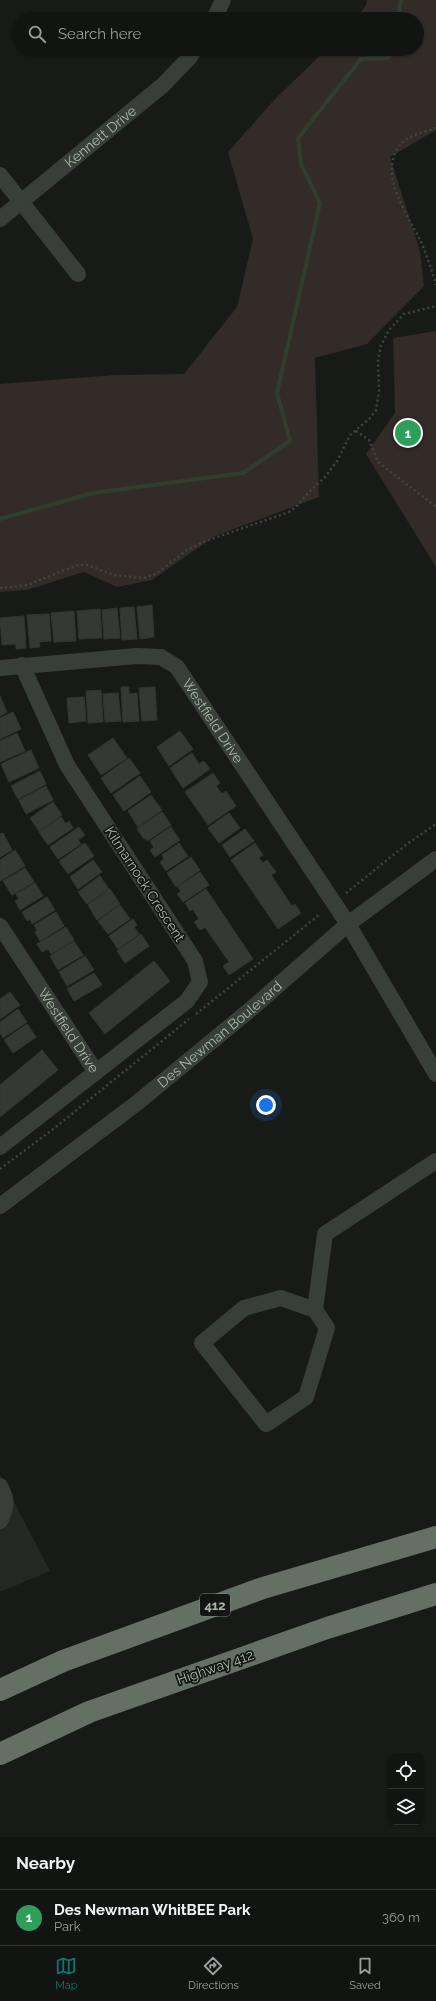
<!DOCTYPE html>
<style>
:root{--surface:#121412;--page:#1b1d1b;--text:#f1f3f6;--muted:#9c9e9f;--line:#313332;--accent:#0f766e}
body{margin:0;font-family:Raleway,sans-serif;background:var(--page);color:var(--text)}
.controls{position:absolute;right:12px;bottom:12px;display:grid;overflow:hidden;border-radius:8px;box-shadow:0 1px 3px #0004}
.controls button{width:36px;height:36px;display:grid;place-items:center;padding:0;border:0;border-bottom:1px solid var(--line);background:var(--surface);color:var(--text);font:20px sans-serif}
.you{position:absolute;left:266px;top:1105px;width:14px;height:14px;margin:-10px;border:3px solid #fff;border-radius:50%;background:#1a73e8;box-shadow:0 0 0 6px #1a73e833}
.badge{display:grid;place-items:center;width:26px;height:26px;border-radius:50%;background:var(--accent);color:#fff;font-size:13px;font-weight:700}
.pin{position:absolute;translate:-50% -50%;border:2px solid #fff;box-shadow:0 1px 4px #0006}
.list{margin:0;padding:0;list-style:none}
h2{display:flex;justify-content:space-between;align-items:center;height:52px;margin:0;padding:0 16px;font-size:17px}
h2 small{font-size:13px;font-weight:400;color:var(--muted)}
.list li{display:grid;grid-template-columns:26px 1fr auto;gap:12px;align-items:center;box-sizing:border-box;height:56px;padding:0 16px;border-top:1px solid var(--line)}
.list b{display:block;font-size:15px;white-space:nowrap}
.list p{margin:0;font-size:13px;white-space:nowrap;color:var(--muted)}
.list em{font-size:13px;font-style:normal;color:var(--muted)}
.icon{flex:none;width:22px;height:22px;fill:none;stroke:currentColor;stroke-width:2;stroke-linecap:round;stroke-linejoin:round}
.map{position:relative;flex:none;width:436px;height:1837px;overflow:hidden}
.search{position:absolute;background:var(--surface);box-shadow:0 1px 3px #0004;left:12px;right:12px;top:12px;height:44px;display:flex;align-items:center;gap:10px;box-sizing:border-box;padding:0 14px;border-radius:22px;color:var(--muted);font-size:15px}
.sheet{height:108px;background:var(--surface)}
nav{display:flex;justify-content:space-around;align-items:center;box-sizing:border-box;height:56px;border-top:1px solid var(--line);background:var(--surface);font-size:11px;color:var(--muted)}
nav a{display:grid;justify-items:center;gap:2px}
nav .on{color:var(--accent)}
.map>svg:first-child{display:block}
.built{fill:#242724}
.green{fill:#322b27}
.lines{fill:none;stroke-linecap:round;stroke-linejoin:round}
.stream{stroke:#323e2d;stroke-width:4}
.building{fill:#353935;stroke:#323633}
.path{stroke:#3f463e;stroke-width:2.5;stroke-dasharray:2 3;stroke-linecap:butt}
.minor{stroke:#383f39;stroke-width:16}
.highway{stroke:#647064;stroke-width:22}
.labels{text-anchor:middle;stroke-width:3.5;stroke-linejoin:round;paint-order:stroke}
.shield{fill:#131513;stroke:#7d887c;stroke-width:1}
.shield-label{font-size:13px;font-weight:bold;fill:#aabaa9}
.street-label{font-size:14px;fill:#aabaa9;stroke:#131513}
</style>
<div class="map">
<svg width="436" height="1837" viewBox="0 0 436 1837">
<rect width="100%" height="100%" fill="#181a18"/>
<path class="built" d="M0 1475 50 1571 0 1592Z"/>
<path class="green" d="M367 0H436V130L390 157 420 251 424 286 367 344 315 358 319 497 215 536 152 580 117 587 84 572 27 590 0 592V384L115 375 184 374 237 307 253 239 228 152 275 99 327 49H417V19H356L366 5Z
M436 331V567L366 454 395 413 393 338Z"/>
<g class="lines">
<path class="stream" d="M398 19 401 0
M0 519 93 493 243 473 290 441 277 393 320 203 301 164 298 138 361 59 388 58 390 49"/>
</g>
<path class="building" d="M152 605 154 637 140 639 137 607Z
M134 607 137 639 122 640 120 608Z
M117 608 120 638 104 639 102 610Z
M100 609 102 638 79 639 77 611Z
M74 611 76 641 54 642 51 613Z
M49 614 51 641 39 642 40 647 30 648 27 615Z
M24 616 26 648 16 649V644L2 645 0 618Z
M121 687H129V694L137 693 139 721 123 722Z
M155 687 157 720 142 721 139 688Z
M101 690 103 722 88 723 86 691Z
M118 693 121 721 105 722 103 694Z
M0 696 7 712 0 716Z
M84 697 86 721 69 723 67 698Z
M13 712 21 729 0 739V718Z
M180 731 193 749 169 766 157 747Z
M17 733 25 751 0 762V741Z
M113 738 127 758 101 775 88 755Z
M31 750 39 768 9 782 1 764Z
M192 753 199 764 204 761 210 769 183 788 170 768Z
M129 758 140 773 111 793 101 778Z
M40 771 46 784 18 799 11 786Z
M213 773 220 783 216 786 222 794 226 791 236 806 208 825 185 792Z
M140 776 151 792 124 811 113 795Z
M46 786 53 800 26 814 19 800Z
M151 795 162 810 138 827 128 811Z
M53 802 62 815 39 831 30 818Z
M162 812 171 825 147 841 146 838 144 839 137 829Z
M229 813 240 828 219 843 208 828Z
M61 817 66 824 69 821 73 828 48 845 39 832Z
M79 827 85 835 78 840 81 844 58 859 50 847Z
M171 827 180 840 155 857 150 850 154 847 150 841Z
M245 829 254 841 230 857 222 845Z
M3 833 12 850 0 857V834Z
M85 843 94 856 68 874 59 861Z
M179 843 188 856 166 871 160 862 164 859 162 855Z
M255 843 263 855 259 858 263 863 267 860 276 872 271 875 292 906 295 904 301 913 278 929 231 860Z
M15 850 25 866 0 881V860Z
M191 857 200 870 176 887 167 873Z
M93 860 102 872 78 889 70 877Z
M25 868 34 882 12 895 3 881Z
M200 872 209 885 183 902 177 894 181 891 178 887Z
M100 876 109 889 87 904 78 892Z
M35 883 43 896 20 910 15 901 19 899 16 894Z
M110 889 120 904 97 920 88 905Z
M206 889 253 959 229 975 223 966 229 962 205 927 200 930 194 922 199 919 193 909 190 911 185 903Z
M47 897 55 910 32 924 30 919 27 921 22 912Z
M120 905 130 919 108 934 98 921Z
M56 912 64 926 40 941 35 932 37 930 34 925Z
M133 919 137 925 134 927 139 934 118 949 109 936Z
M66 927 74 940 51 954 48 949 42 952 37 944Z
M141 934 149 946 125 963 117 951Z
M74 941 83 955 58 970 50 956Z
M85 956 94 970 67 986 59 972Z
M154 961 170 981 105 1034 89 1013Z
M94 973 102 985 74 1001 67 989Z
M10 992 20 1005 0 1019V999Z
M18 1009 27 1022 3 1038 0 1033V1022Z
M27 1024 36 1037 13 1053 4 1040Z
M42 1050 58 1070 0 1117V1085Z"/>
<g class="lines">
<path class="path" d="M436 128C425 132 408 135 400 145 377 174 408 215 421 242 427 256 432 270 436 285
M356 431 369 440 378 462 436 507
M0 588 27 585 78 565H87L114 575 144 578 156 574 187 550 203 542 289 512 296 507 309 492 325 477 337 461 350 435 369 419 376 410 379 391 378 360 381 345 389 330 404 314 436 306
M346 893 407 844 436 824
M196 1014 319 915
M0 1169 52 1130 189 1019"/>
<g class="minor">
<path d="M214 19 223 0"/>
<path d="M0 175 78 274"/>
<path id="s1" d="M0 219 163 85 189 58 195 49"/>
<path id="s2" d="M0 668 137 656 161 657 177 667 348 924 436 1074"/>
<path id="s3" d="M0 926 96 1072"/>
<path d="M0 1147 187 1001 200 982 195 961 67 765 22 665"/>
<path id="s4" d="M0 1206 137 1103 251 1009 348 924 436 859"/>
<path d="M315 1310 281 1298 244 1308 202 1343 266 1424 306 1397 327 1328 315 1310 325 1234 436 1161"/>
<path d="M0 1486C8 1501 7 1506 0 1521"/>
</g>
<path class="highway" d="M0 1690 63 1661 263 1588 436 1537
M0 1754 89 1712 327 1628 436 1594"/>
</g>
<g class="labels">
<rect class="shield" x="200" y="1594" width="30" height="22" rx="3"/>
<g class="shield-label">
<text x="215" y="1610">412</text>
</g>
<g class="street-label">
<text dy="5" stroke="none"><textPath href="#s1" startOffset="130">Kennett Drive</textPath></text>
<text dy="5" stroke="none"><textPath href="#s2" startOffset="245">Westfield Drive</textPath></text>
<text transform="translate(145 884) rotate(57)" y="5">Kilmarnock Crescent</text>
<text dy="5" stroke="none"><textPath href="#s3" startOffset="125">Westfield Drive</textPath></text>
<text dy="5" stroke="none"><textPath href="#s4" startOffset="279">Des Newman Boulevard</textPath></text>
<text transform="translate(215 1667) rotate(-19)" y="5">Highway 412</text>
</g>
</g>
</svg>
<div class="controls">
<button><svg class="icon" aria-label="locate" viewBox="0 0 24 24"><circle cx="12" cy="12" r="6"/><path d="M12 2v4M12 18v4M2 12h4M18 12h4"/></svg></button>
<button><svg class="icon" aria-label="layers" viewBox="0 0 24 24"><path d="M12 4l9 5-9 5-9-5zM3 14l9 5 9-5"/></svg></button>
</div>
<div class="you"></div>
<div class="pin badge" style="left:408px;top:433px;background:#2e9e5b">1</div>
<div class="search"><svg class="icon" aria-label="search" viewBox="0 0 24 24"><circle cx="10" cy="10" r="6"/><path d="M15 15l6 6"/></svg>Search here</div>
</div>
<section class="sheet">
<h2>Nearby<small></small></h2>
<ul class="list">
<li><span class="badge" style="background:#2e9e5b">1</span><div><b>Des Newman WhitBEE Park</b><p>Park</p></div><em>360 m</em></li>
</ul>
</section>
<nav>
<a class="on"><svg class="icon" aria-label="map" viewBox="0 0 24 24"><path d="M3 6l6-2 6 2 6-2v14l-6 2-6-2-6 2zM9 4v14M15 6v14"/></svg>Map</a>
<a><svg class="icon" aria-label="directions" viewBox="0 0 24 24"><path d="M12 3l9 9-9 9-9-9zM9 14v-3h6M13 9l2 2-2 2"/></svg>Directions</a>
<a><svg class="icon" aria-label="saved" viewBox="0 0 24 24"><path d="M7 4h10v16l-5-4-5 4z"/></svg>Saved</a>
</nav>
